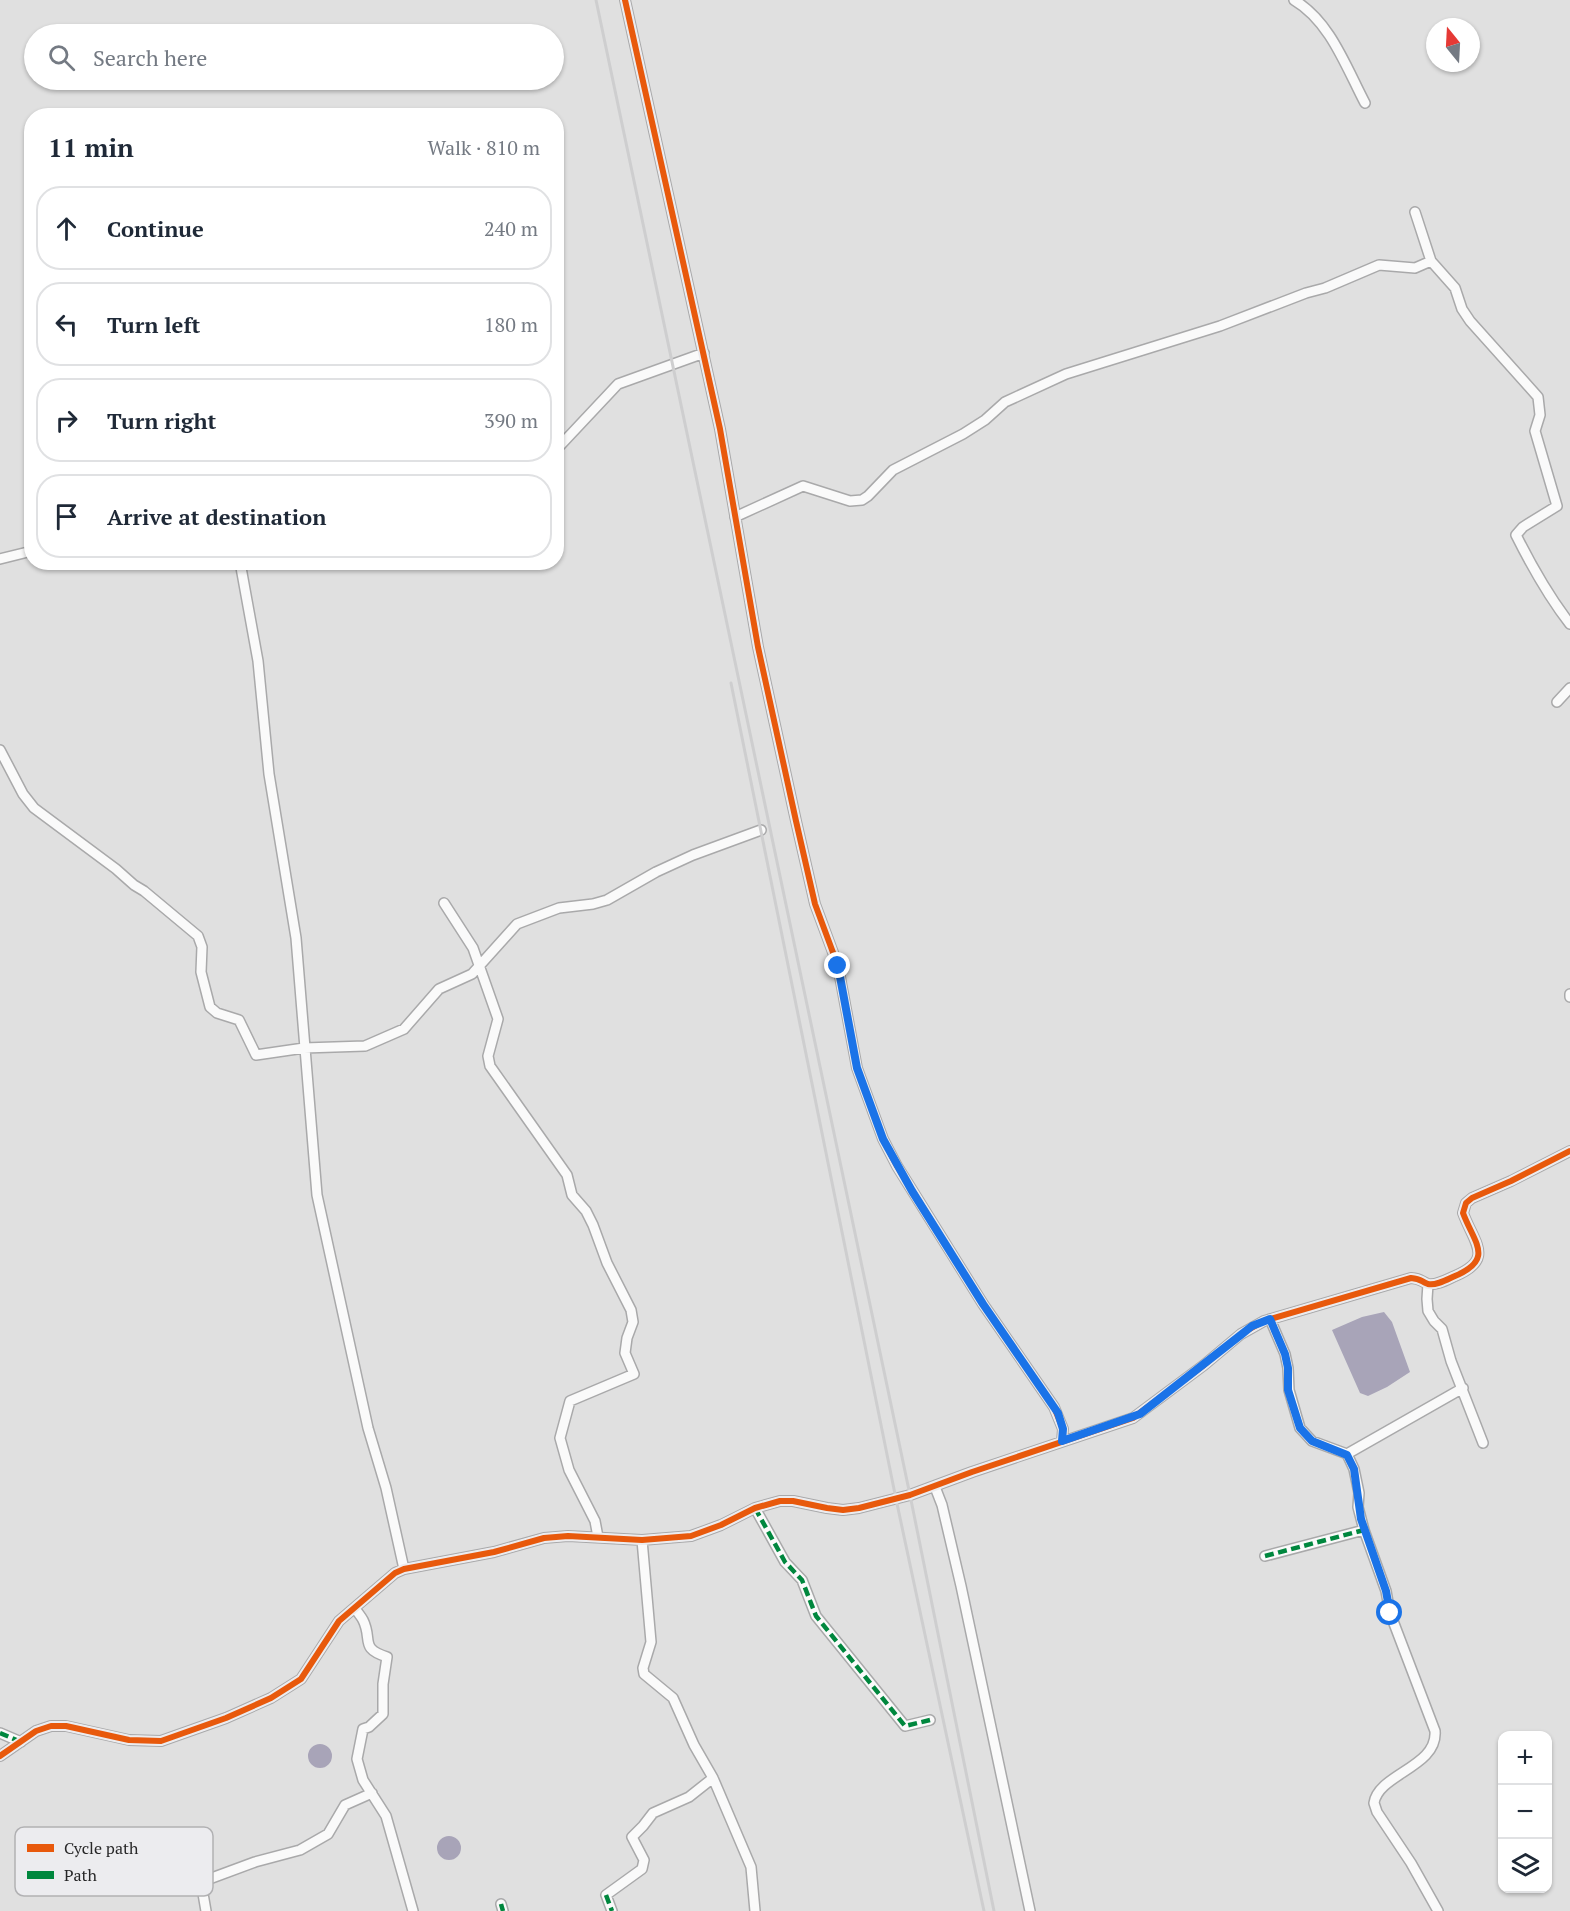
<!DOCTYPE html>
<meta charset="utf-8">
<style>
:root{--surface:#fff;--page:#f2f2f3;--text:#1f2937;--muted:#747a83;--line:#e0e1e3}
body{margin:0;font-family:"PT Serif",serif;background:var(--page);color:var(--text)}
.controls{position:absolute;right:18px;bottom:18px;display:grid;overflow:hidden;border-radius:12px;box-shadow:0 2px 4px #0004}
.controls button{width:54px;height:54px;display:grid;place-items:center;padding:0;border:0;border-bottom:2px solid var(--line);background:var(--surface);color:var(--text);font:30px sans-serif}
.compass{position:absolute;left:1426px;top:18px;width:54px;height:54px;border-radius:50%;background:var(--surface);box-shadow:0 2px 4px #0004;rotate:342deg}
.stop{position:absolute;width:18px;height:18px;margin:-14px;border:4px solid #1a73e8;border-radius:50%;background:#fff}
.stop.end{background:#1a73e8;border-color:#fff;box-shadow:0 2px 6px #0008}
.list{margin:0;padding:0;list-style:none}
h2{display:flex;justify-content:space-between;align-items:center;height:78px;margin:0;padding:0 24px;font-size:26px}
h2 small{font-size:20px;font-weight:400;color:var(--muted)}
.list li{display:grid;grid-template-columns:39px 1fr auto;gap:18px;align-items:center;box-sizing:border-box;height:84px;margin:0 12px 12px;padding:0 12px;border:2px solid var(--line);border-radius:24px}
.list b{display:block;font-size:22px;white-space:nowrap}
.list em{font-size:20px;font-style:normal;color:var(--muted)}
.icon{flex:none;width:33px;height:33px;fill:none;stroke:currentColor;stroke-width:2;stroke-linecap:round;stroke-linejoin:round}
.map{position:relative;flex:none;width:1570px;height:1911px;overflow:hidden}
.search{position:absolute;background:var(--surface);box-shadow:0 2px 4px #0004;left:24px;top:24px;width:540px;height:66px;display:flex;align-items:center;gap:15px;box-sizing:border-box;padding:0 21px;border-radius:33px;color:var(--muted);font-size:22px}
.panel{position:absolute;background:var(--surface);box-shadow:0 2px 4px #0004;left:24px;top:108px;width:540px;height:462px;border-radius:24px}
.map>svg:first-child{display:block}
.water{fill:#a8a4b8}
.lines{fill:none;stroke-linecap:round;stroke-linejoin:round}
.minor-casing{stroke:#a9a9aa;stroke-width:12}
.minor{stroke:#fafafa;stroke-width:9}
.rail{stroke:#cececf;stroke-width:3}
.quiet{stroke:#00873e;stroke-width:4.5;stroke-dasharray:9 4.5;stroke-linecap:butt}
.cycleway-casing{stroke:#ececef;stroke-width:10}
.cycleway{stroke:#e8590c;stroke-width:6}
.route{stroke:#1a73e8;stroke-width:8}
.key{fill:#ececef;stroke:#b1b1b3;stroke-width:1.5}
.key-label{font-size:16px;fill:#272728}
</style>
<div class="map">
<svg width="1570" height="1911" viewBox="0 0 1570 1911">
<rect width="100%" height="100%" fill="#e0e0e0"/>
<path class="water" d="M1384 1312 1392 1322 1410 1372 1387 1387 1368 1396 1360 1393 1332 1330 1362 1317Z
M308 1756a12 12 0 1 1 24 0a12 12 0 1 1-24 0Z
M437 1848a12 12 0 1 1 24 0a12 12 0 1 1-24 0Z"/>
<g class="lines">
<g class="minor-casing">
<path id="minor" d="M625 0 720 429 758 647 796 821 815 904 838 966 857 1068 883 1139 897 1166 983 1304 1054 1407 1063 1429 1062 1441
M1294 0C1330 21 1346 67 1365 103
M1415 212 1431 261 1455 288 1462 309 1470 321 1538 397 1540 415 1535 431 1557 506 1523 527 1516 535C1532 567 1549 597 1570 624
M556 450 618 384 704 353
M735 517 803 486 850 501 862 500 868 496 893 470 963 434 985 420 1005 402 1066 374 1220 326 1306 293 1325 288 1379 265 1415 268 1431 261
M0 559 32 551
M240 562 258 661 269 774 296 938 317 1195 368 1428 386 1488 404 1569
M1557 702 1570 688
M0 750 23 794 34 808 116 869 134 885 144 891 198 936 202 947 201 972 210 1007 217 1013 239 1020 256 1055 304 1048 365 1046 404 1029 439 989 472 974 517 924 559 908 593 904 607 900 656 872 693 855 761 830
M444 903 473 948 498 1019 488 1056 490 1066 567 1175 572 1195 586 1211 593 1225 607 1263 631 1310 633 1322 627 1338 625 1353 634 1374 570 1401 560 1438 569 1470 595 1521 598 1537
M1570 994V997
M1428 1284 1427 1299 1428 1311 1434 1321 1442 1329 1451 1361 1483 1443
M1270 1319 1285 1354 1288 1368 1289 1390 1300 1428 1312 1441 1347 1454 1354 1469 1359 1493 1358 1507 1364 1530 1386 1591 1390 1613 1435 1731C1438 1767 1378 1774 1374 1803L1377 1812 1411 1863 1438 1911
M1347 1454 1463 1388
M935 1487 942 1505 961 1586 1030 1911
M755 1508 785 1562 802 1580 816 1616 905 1726 930 1720
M642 1540 651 1642 643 1668 644 1674 673 1698 694 1745 713 1778 751 1867 755 1911
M1265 1556 1364 1530
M355 1608C357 1612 361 1616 363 1620 373 1640 359 1648 387 1657L383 1684V1714L369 1727 363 1729 357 1759 363 1780 386 1816 413 1911
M0 1733 21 1742
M0 1756 36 1731 51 1726H66L129 1740 161 1741 226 1718 271 1698 301 1679 339 1621 395 1573 404 1569 494 1552 544 1538 568 1536 642 1540 691 1536 721 1525 755 1508 780 1501H793L827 1508 843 1510 859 1508 910 1495 972 1472 1133 1418 1204 1365 1241 1334 1264 1321 1411 1278C1422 1279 1420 1281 1428 1284 1436 1286 1448 1279 1455 1276 1495 1259 1474 1243 1463 1213L1466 1203 1472 1198 1511 1181 1570 1151
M501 1904 503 1911
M206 1911 201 1882 255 1862 300 1850 328 1834 345 1805 372 1793
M612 1911 606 1895 642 1869 644 1860 632 1837 643 1826 653 1813 689 1797 713 1778"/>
</g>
<use href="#minor" class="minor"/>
<path class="rail" d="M596 0 910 1495 994 1911
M731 683 896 1499 984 1911"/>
<path class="quiet" d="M755 1508 785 1562 802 1580 816 1616 905 1726 930 1720
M1265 1556 1364 1530
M0 1733 21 1742
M606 1895 612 1911
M501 1904 503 1911"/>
<g class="cycleway-casing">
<path id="cycleway" d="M625 0 720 429 758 647 796 821 815 904 838 966 857 1068 883 1139 897 1166 983 1304 1054 1407 1063 1429 1062 1441
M0 1756 36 1731 51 1726H66L129 1740 161 1741 226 1718 271 1698 301 1679 339 1621 395 1573 404 1569 494 1552 544 1538 568 1536 642 1540 691 1536 721 1525 755 1508 780 1501H793L827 1508 843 1510 859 1508 910 1495 972 1472 1133 1418 1204 1365 1241 1334 1264 1321 1411 1278C1422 1279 1420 1281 1428 1284 1436 1286 1448 1279 1455 1276 1495 1259 1474 1243 1463 1213L1466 1203 1472 1198 1511 1181 1570 1151"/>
</g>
<use href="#cycleway" class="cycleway"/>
</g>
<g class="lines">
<path class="route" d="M838 966 857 1068 883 1139 912 1191 983 1304 1058 1413 1063 1429 1062 1441 1140 1414 1242 1334 1252 1326 1270 1319 1285 1354 1288 1368V1390L1300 1428 1312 1441 1347 1455 1354 1469 1361 1519 1386 1591 1390 1613"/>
</g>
<rect x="15" y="1827" width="198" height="69" rx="9" class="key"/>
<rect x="27" y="1844" width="27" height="8" fill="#e8590c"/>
<rect x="27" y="1871" width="27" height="8" fill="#00873e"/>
<g class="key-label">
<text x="64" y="1854">Cycle path</text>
<text x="64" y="1881">Path</text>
</g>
</svg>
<div class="controls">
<button>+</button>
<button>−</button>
<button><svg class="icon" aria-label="layers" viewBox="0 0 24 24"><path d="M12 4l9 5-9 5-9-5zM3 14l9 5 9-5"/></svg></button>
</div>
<svg class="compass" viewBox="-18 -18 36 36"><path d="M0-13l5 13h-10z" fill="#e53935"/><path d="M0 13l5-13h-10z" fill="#747a83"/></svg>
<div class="stop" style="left:1390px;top:1613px"></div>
<div class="stop end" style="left:838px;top:966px"></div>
<div class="search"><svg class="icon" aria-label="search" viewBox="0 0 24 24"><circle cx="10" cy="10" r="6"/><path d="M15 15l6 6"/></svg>Search here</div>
<section class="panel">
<h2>11 min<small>Walk · 810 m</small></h2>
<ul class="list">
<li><svg class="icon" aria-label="ahead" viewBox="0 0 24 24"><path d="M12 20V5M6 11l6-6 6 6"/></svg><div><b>Continue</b></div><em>240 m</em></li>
<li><svg class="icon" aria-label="left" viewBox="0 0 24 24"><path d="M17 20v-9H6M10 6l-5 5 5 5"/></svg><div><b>Turn left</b></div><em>180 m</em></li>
<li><svg class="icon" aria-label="right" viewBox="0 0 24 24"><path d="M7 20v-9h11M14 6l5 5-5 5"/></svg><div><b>Turn right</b></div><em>390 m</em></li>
<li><svg class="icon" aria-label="arrive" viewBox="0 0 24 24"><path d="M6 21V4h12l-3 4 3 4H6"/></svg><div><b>Arrive at destination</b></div></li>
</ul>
</section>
</div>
